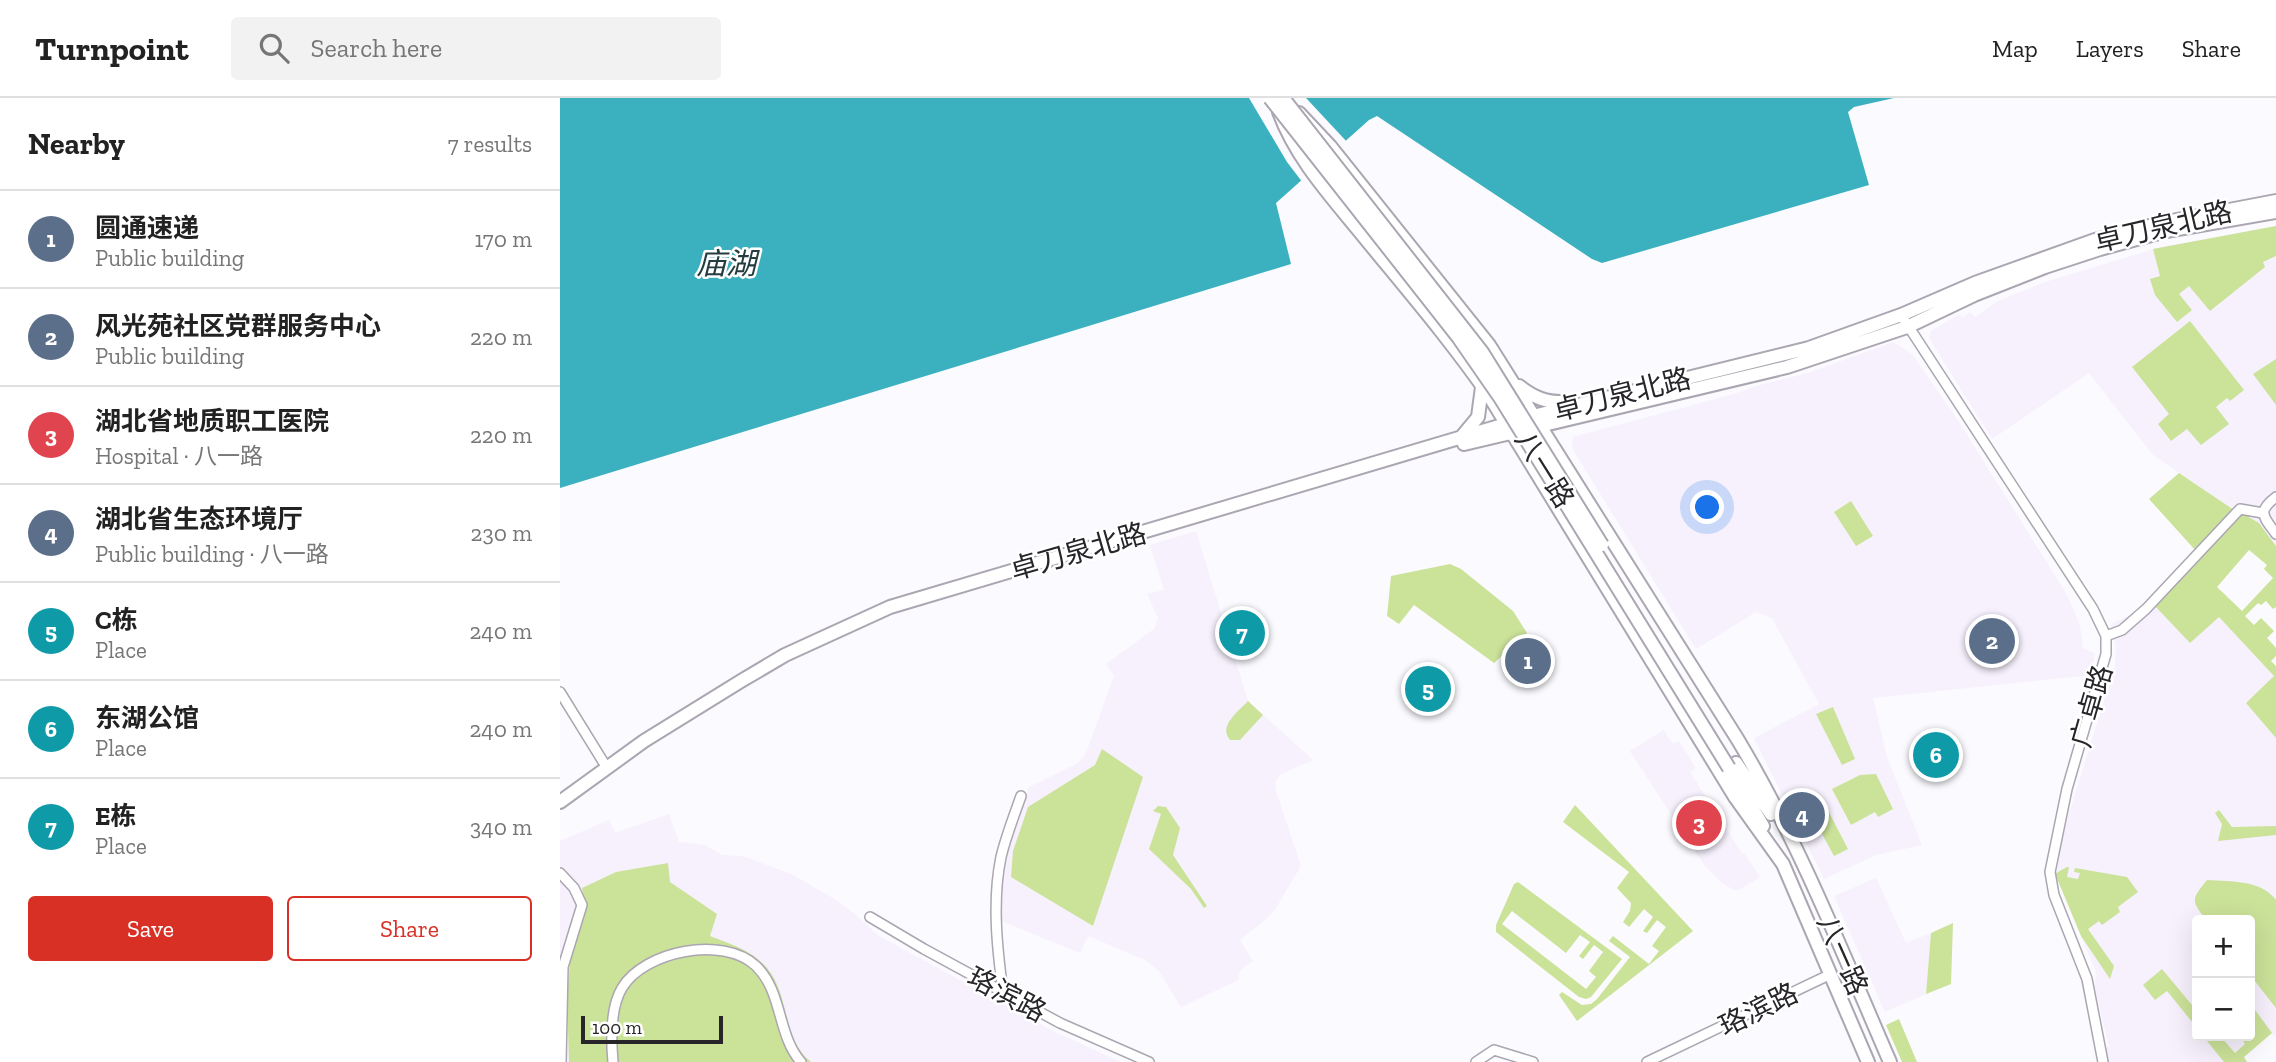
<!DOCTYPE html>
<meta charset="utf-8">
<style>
:root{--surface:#fff;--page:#f2f2f2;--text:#222;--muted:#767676;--line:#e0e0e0;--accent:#d93025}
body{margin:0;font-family:"Zilla Slab","Noto Sans SC",serif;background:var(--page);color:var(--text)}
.controls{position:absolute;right:21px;bottom:21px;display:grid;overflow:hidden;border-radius:7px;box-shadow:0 7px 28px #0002}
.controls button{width:63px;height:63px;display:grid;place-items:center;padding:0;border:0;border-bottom:2px solid var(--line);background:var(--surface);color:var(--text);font:35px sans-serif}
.scale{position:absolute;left:21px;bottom:18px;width:142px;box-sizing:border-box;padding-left:7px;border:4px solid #272529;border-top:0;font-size:19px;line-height:24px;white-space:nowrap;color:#272529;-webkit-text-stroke:5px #fff;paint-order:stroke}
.you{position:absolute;left:1148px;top:410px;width:24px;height:24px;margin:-18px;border:5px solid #fff;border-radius:50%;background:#1a73e8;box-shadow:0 0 0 10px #1a73e833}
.badge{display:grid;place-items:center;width:46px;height:46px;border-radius:50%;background:var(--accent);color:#fff;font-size:23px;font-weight:700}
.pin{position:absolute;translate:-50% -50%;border:4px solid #fff;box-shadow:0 2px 7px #0006}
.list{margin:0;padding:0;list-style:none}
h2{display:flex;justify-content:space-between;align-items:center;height:91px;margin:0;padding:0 28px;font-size:30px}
h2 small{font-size:23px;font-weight:400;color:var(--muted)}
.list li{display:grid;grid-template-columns:46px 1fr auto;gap:21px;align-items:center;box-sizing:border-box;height:98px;padding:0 28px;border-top:2px solid var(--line)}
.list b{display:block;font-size:26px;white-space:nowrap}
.list p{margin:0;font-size:23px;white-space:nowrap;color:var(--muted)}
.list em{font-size:23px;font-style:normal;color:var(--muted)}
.actions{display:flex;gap:14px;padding:21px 28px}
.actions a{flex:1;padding:16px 0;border:2px solid var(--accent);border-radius:7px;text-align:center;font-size:24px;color:var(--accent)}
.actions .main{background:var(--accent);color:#fff}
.icon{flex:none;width:38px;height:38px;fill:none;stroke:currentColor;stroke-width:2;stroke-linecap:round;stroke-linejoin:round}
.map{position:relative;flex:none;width:1716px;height:964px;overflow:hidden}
header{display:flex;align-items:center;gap:42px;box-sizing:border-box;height:98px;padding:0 35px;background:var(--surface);border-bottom:2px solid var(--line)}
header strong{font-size:33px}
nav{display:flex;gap:38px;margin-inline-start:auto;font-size:24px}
.search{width:490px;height:63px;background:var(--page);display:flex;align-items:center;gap:18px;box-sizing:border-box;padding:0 24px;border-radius:7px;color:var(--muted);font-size:26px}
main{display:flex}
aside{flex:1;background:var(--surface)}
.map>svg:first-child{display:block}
.built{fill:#f6f1fd;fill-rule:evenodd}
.green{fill:#cbe299;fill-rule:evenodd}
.water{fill:#3bb1bf}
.pier{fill:#fbfafe}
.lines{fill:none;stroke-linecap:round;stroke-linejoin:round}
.street-casing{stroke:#aba6b1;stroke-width:12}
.secondary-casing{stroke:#aba6b1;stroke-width:16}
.street{stroke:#fff;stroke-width:9}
.secondary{stroke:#fff;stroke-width:12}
.secondary-bridge-casing{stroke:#aba6b1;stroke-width:16;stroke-linecap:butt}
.secondary-bridge{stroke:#fff;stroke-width:12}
.labels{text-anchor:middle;stroke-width:5;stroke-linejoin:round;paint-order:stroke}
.street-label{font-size:28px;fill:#272529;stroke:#fff}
.water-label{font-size:30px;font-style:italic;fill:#243d40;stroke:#fff}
</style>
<header>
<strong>Turnpoint</strong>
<div class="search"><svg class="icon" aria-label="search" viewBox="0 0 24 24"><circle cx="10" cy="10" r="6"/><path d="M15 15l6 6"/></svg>Search here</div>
<nav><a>Map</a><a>Layers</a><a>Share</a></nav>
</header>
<main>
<aside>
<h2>Nearby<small>7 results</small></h2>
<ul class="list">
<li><span class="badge" style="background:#5c6f8a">1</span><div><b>圆通速递</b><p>Public building</p></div><em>170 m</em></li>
<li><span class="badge" style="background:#5c6f8a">2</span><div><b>风光苑社区党群服务中心</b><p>Public building</p></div><em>220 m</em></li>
<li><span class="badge" style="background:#e0444e">3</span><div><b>湖北省地质职工医院</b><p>Hospital · 八一路</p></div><em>220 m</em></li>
<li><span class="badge" style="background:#5c6f8a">4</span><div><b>湖北省生态环境厅</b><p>Public building · 八一路</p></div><em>230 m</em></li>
<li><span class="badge" style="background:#0f9aa8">5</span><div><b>C栋</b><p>Place</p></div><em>240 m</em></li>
<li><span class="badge" style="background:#0f9aa8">6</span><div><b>东湖公馆</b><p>Place</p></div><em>240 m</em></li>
<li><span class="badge" style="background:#0f9aa8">7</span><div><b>E栋</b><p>Place</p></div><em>340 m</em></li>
</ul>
<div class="actions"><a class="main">Save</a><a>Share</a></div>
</aside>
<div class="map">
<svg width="1716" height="964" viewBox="0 0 1716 964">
<rect width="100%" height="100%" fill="#fbfafe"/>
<path class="built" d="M1716 128V448L1699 425 1674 412 1593 357 1529 275 1432 341 1369 240 1371 233 1399 216 1402 220 1410 214 1415 219 1438 203 1485 184 1601 149Z
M1333 244 1352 256 1397 321 1507 497 1520 527 1523 550 1535 556 1531 577 1313 600 1327 659 1362 747 1316 757 1264 781 1194 640 1259 606 1212 520 1196 514 1136 551 1012 350 1013 339 1174 296 1196 288 1248 275Z
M636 433 688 603 753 662 721 676 716 682 715 690 741 768 716 810 705 822 680 842 693 863 680 872 678 882 621 909 599 873 585 862 528 838 520 855 439 822 448 752 469 689 518 665 526 655 554 578 546 566 594 531 598 520 587 496 604 492 590 447Z
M1589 503 1659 519 1715 579 1686 605 1716 640V939L1711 935 1684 959 1687 964H1548L1546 951 1549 948 1535 890 1536 874 1496 778 1501 742 1555 567 1556 551 1551 526 1573 516ZM1637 822H1690V938H1637Z
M1104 632 1113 646 1119 643 1136 670 1130 674 1180 752 1182 756 1184 755 1200 779 1179 792H1174L1162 785 1144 767 1070 653Z
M109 716 119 744 145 747 162 757 183 758 231 776 273 800 295 816 319 838 495 934 561 964H0V743L49 722 55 735Z
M1316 780 1346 845 1371 835 1366 896 1325 914 1274 798Z"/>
<path class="green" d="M1716 128V158L1703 164 1705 169 1650 213 1629 188 1619 196 1632 212 1617 224 1595 197 1590 181 1600 178 1593 151Z
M1630 223 1684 292 1670 303 1667 300 1656 309 1669 326 1641 347 1627 331 1611 343 1598 326 1609 316 1572 269Z
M1716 261V307L1693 276Z
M1619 375 1674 412 1636 453 1589 401Z
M1291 403 1313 438 1296 448 1274 414Z
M1680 414 1699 425 1716 448V509L1713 511 1706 503 1701 507 1698 505 1685 518 1694 527 1701 520 1714 533 1707 540 1716 550V558L1711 563 1716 568V640L1686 605 1714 578 1659 519 1630 545 1594 507ZM1689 452 1707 467 1704 471 1713 480 1682 513 1657 489Z
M890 466 901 471 953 513 967 535 934 565 854 507 839 526 827 518 831 478Z
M688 603 703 617 680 642H670C658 628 678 614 688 603Z
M1273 609 1295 661 1282 667 1256 616Z
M542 651 583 679 533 828 451 779 453 753 468 709 535 667Z
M1316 676 1333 711 1318 719 1315 714 1291 727 1272 691 1300 677Z
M1260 697 1288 751 1274 758 1254 721 1258 718 1252 706 1246 709 1244 705Z
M1015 707 1133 833 1017 923 999 897 1002 894 1022 907 1031 906 1037 901 1070 859 1049 843 1053 838 1089 866 1099 853 1092 848 1106 829 1097 822 1087 835 1083 833 1093 819 1084 811 1069 829 1063 824 1070 813 1071 805 1057 790 1069 774 1003 724Z
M598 708 606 709 620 730 613 757 647 808 644 810 631 791 589 751 601 716 593 713Z
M1659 712 1672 729 1716 728V737L1658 743 1662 726 1655 715Z
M108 765 110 784 157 816 150 838C170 846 192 852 207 870 230 897 222 941 251 964H9L7 899 11 852 26 811 22 790 56 774Z
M1507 769H1509L1507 779 1518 781 1520 775 1514 774 1515 770 1567 779 1578 794 1558 809 1560 814 1542 827 1539 823 1528 831 1554 868 1550 881 1521 838 1496 778V775Z
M1647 782C1671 784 1700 781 1716 802V910L1690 877V822H1646C1631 802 1631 802 1647 782Z
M958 784 1062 861 1031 899 1026 901 1019 899 936 834V827L954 786ZM952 813 1006 855 1020 837 1030 844 1019 858 1023 861 1034 847 1043 854 1029 873 1036 879 1026 891 942 826Z
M1393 825 1391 886 1366 896 1371 835Z
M1602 871 1637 913V930L1607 893 1595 902 1583 887Z
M1690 905 1712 935 1684 959 1687 964H1664L1643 938H1660L1675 955 1685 946 1681 940 1690 938Z
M1339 921 1357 964H1342L1326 927Z"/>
<path class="water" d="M0 0H1334L1294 9 1288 14 1309 87 1042 165 1032 161 817 18 809 22 716 105 731 166 0 390Z"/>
<path class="pier" d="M689 0H746L788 45 743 85 727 64Z"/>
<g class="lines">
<g class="street-casing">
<path id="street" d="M1341 217 1533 511 1546 538V556L1507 691 1490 774 1494 797 1527 881 1543 964
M1716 399C1696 414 1704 419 1716 436
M1546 538 1562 532 1586 511 1680 411 1703 415
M0 594 47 670
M0 775 14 790 22 807 3 869 1 964
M310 819 364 851 500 925 589 964
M443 894C437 850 432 803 441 759 446 738 454 718 461 698
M53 964C51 942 50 910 62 890 84 853 163 837 196 868 223 894 217 937 241 964
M916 964 934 952 973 964
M1087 964 1271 876"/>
</g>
<g class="secondary-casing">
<path id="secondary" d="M719 14C736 60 769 96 800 134 844 188 890 241 930 299L1175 699 1223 766 1308 964
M739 15 770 48 929 247 1178 642C1239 744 1283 856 1330 964
M959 288C974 300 987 305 1006 304
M903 337 918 319 922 289
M904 346 1227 269 1347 229 1414 197 1485 169 1540 151 1606 133 1716 114
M1176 665 1211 716
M1169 670 1203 728
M0 704 84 643 181 583 225 557 330 509 973 318 1249 250 1341 217 1415 185 1535 142 1601 125 1716 103"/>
</g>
<use href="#street" class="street"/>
<use href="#secondary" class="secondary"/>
<g class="secondary-bridge-casing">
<path id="secondary-bridge" d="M710 0 898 239 941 301 1169 670
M723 0 922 254 1042 447"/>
</g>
<use href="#secondary-bridge" class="secondary-bridge"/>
</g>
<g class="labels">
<g class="street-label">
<text transform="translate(1603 128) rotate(-13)" y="10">卓刀泉北路</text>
<text transform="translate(1062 296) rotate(-14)" y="10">卓刀泉北路</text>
<text transform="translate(985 371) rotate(58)" y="10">八一路</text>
<text transform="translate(518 453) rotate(-16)" y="10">卓刀泉北路</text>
<text transform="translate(1531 608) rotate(-74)" y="10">广卓路</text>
<text transform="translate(1283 857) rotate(66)" y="10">八一路</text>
<text transform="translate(447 896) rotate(28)" y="10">珞滨路</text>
<text transform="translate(1198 911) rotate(-26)" y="10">珞滨路</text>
</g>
<g class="water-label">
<text x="166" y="176">庙湖</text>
</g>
</g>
</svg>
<div class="controls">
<button>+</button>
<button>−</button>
</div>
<div class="scale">100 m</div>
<div class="you"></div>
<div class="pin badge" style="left:968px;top:563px;background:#5c6f8a">1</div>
<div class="pin badge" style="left:1432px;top:543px;background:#5c6f8a">2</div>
<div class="pin badge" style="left:1139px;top:725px;background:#e0444e">3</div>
<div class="pin badge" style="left:1242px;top:717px;background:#5c6f8a">4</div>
<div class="pin badge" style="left:868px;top:591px;background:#0f9aa8">5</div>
<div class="pin badge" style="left:1376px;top:657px;background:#0f9aa8">6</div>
<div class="pin badge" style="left:682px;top:535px;background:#0f9aa8">7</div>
</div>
</main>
